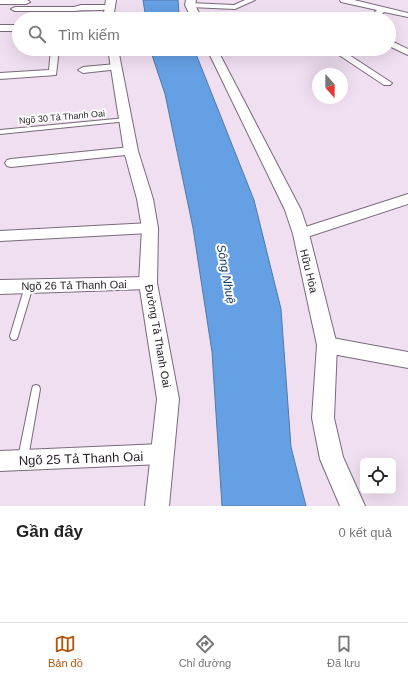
<!DOCTYPE html>
<html lang="vi">
<meta charset="utf-8">
<style>
:root{--surface:#fff;--page:#f2f2f2;--text:#222;--muted:#767676;--line:#e0e0e0;--accent:#b45309}
body{margin:0;font-family:Arial,sans-serif;background:var(--page);color:var(--text)}
.controls{position:absolute;right:12px;bottom:12px;display:grid;overflow:hidden;border-radius:6px;box-shadow:0 4px 16px #0002}
.controls button{width:36px;height:36px;display:grid;place-items:center;padding:0;border:0;border-bottom:1px solid var(--line);background:var(--surface);color:var(--text);font:20px sans-serif}
.compass{position:absolute;left:312px;top:68px;width:36px;height:36px;border-radius:50%;background:var(--surface);box-shadow:0 4px 16px #0002;rotate:159deg}
.list{margin:0;padding:0;list-style:none}
h2{display:flex;justify-content:space-between;align-items:center;height:52px;margin:0;padding:0 16px;font-size:17px}
h2 small{font-size:13px;font-weight:400;color:var(--muted)}
.icon{flex:none;width:22px;height:22px;fill:none;stroke:currentColor;stroke-width:2;stroke-linecap:round;stroke-linejoin:round}
.map{position:relative;flex:none;width:408px;height:506px;overflow:hidden}
.search{position:absolute;background:var(--surface);box-shadow:0 4px 16px #0002;left:12px;right:12px;top:12px;height:44px;display:flex;align-items:center;gap:10px;box-sizing:border-box;padding:0 14px;border-radius:22px;color:var(--muted);font-size:15px}
.sheet{height:116px;background:var(--surface)}
nav{display:flex;justify-content:space-around;align-items:center;box-sizing:border-box;height:56px;border-top:1px solid var(--line);background:var(--surface);font-size:11px;color:var(--muted)}
nav a{display:grid;justify-items:center;gap:2px}
nav .on{color:var(--accent)}
.map>svg:first-child{display:block}
.water{fill:#65a0e4;stroke:#5179aa}
.lines{fill:none;stroke-linecap:round;stroke-linejoin:round}
.service-casing{stroke:#796a7a;stroke-width:2}
.minor-casing{stroke:#796a7a;stroke-width:2}
.tertiary-casing{stroke:#796a7a;stroke-width:2}
.service{fill:#fff;fill-rule:evenodd}
.minor{fill:#fff;fill-rule:evenodd}
.tertiary{fill:#fff;fill-rule:evenodd}
.labels{text-anchor:middle;stroke-width:4;stroke-linejoin:round;paint-order:stroke}
.far-street-label{font-size:9px;fill:#231d23;stroke:#fff}
.street-label{font-size:11px;fill:#231d23;stroke:#fff}
.water-label{font-size:12px;font-style:italic;fill:#09345f;stroke:#fff}
.near-street-label{font-size:13px;fill:#231d23;stroke:#fff}
</style>
<div class="map">
<svg width="408" height="506" viewBox="0 0 408 506">
<rect width="100%" height="100%" fill="#f0dff1"/>
<path class="water" d="M143 0H178L179 13 182 19H146Z
M150 49H194L254 200 281 309 291 447 306 506H222L212 352 193 228 165 94Z"/>
<g class="lines">
<g class="service-casing">
<path id="service" d="M126 118 129 120 128 121 0 134V130Z
M29 283 32 284 33 286 18 336 17 339 14 340 11 339 10 336 25 286 26 284Z
M36 385 39 386 40 389 28 458 26 461 23 463 20 461 18 458 32 389 33 386Z"/>
</g>
<g class="minor-casing">
<path id="minor" d="M0 0H27L30 2 26 4H0Z
M245 0H255L235 9 190 7 186 5 190 3 234 5Z
M340 0H354L408 13V17L384 12 377 19H368L377 10 341 2Z
M81 5H109L113 7C107 12 85 9 75 11H15L11 9 15 7H74Z
M0 25H19V31H0Z
M389 40 408 49V55L389 46Z
M51 49H59L56 75 0 79V73L49 70Z
M330 49H340L392 83 390 85H384Z
M116 64 119 65 121 67 119 69 83 73 78 70 83 67Z
M131 147 135 148 137 151 135 154 11 167 7 166 5 163 7 160 11 159Z
M408 194V204L301 239 296 238 294 234 296 230Z
M150 223 155 224 157 228 155 232 150 233 0 241V231Z
M148 277 153 278 155 283 153 288 148 289 0 294V280Z
M327 337 408 352V368L327 353 321 351 319 345 321 339Z
M162 444 169 447 172 454 169 461 162 464 0 471V451Z"/>
</g>
<g class="tertiary-casing">
<path id="tertiary" d="M106 0H116L113 19H103Z
M186 0H196L195 5 202 19H192L185 5Z
M108 49H118L138 151 153 199 158 228 157 283 179 399 169 506H145L157 399 139 283 142 228 137 199 124 151Z
M207 49H217L301 210 309 234 337 345 334 418 343 457 365 506H340L320 459 312 418 317 345 293 234 285 210Z"/>
</g>
<use href="#service" class="service"/>
<use href="#minor" class="minor"/>
<use href="#tertiary" class="tertiary"/>
</g>
<g class="labels">
<g class="far-street-label">
<text transform="translate(62 117) rotate(-5)" y="3">Ngõ 30 Tả Thanh Oai</text>
</g>
<g class="street-label">
<text transform="translate(309 271) rotate(76)" y="4">Hữu Hòa</text>
<text transform="translate(74 285) rotate(-1)" y="4">Ngõ 26 Tả Thanh Oai</text>
<text transform="translate(158 336) rotate(80)" y="4">Đường Tả Thanh Oai</text>
</g>
<g class="water-label">
<text transform="translate(226 274) rotate(80)" y="4">Sông Nhuệ</text>
</g>
<g class="near-street-label">
<text transform="translate(81 458) rotate(-2)" y="5">Ngõ 25 Tả Thanh Oai</text>
</g>
</g>
</svg>
<div class="controls">
<button><svg class="icon" aria-label="locate" viewBox="0 0 24 24"><circle cx="12" cy="12" r="6"/><path d="M12 2v4M12 18v4M2 12h4M18 12h4"/></svg></button>
</div>
<svg class="compass" viewBox="-18 -18 36 36"><path d="M0-13l5 13h-10z" fill="#e53935"/><path d="M0 13l5-13h-10z" fill="#767676"/></svg>
<div class="search"><svg class="icon" aria-label="search" viewBox="0 0 24 24"><circle cx="10" cy="10" r="6"/><path d="M15 15l6 6"/></svg>Tìm kiếm</div>
</div>
<section class="sheet">
<h2>Gần đây<small>0 kết quả</small></h2>
<ul class="list">
</ul>
</section>
<nav>
<a class="on"><svg class="icon" aria-label="map" viewBox="0 0 24 24"><path d="M3 6l6-2 6 2 6-2v14l-6 2-6-2-6 2zM9 4v14M15 6v14"/></svg>Bản đồ</a>
<a><svg class="icon" aria-label="directions" viewBox="0 0 24 24"><path d="M12 3l9 9-9 9-9-9zM9 14v-3h6M13 9l2 2-2 2"/></svg>Chỉ đường</a>
<a><svg class="icon" aria-label="saved" viewBox="0 0 24 24"><path d="M7 4h10v16l-5-4-5 4z"/></svg>Đã lưu</a>
</nav>
